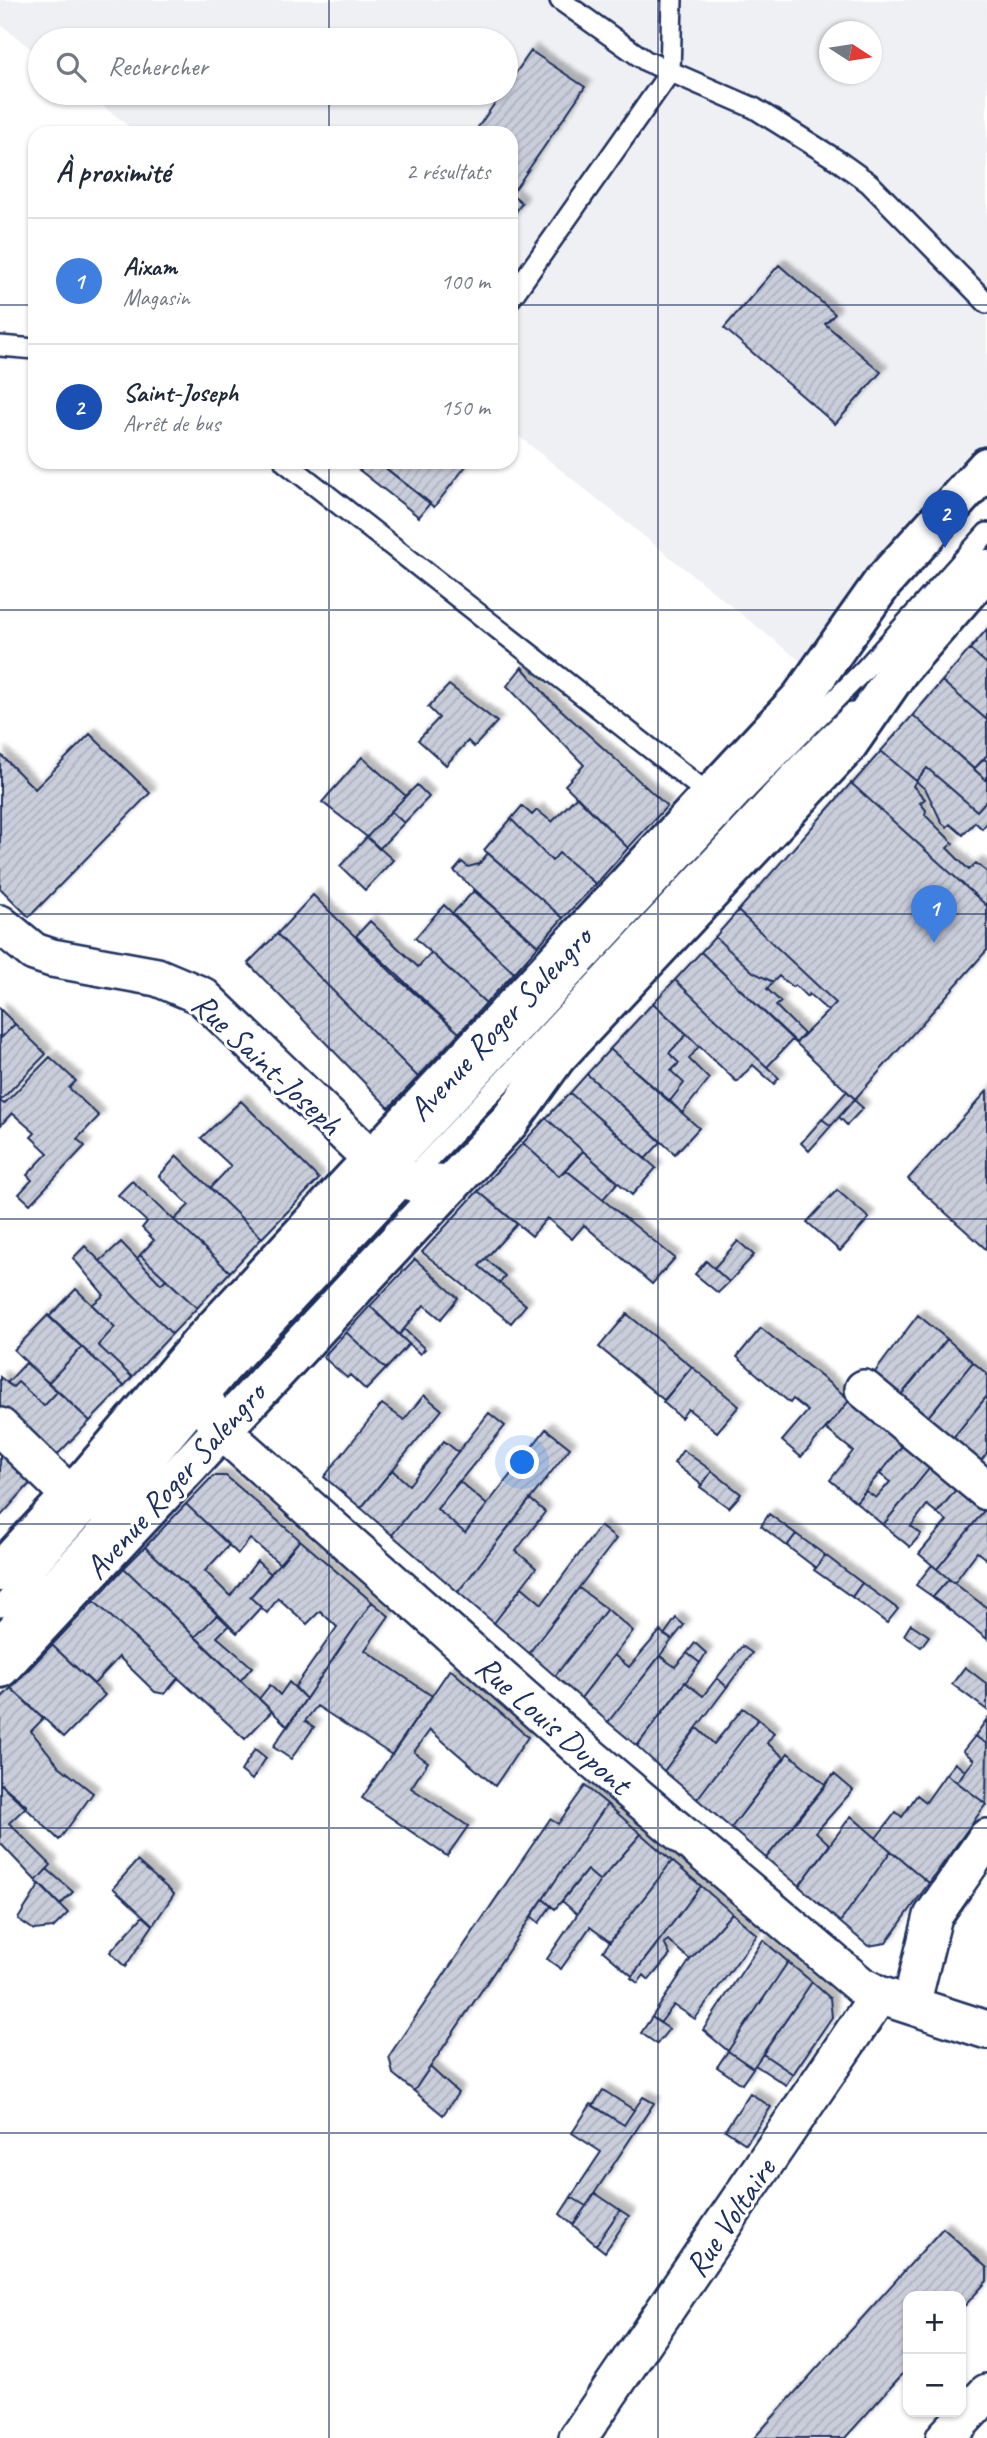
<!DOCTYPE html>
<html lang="fr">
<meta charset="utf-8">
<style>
:root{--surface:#fff;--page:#f6f6f7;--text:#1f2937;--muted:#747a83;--line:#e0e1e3;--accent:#2563eb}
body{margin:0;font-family:Caveat,sans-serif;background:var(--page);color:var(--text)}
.controls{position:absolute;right:21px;bottom:21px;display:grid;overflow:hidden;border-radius:14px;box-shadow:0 2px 5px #0004}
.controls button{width:63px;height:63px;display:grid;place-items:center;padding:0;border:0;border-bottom:2px solid var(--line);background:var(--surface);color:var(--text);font:35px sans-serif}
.compass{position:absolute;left:819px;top:21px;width:63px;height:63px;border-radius:50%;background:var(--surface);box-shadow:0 2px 5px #0004;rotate:102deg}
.you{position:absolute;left:523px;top:1463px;width:24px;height:24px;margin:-18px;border:5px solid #fff;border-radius:50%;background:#1a73e8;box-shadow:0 0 0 10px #1a73e833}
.badge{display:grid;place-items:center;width:46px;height:46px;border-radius:50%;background:var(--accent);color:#fff;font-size:23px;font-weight:700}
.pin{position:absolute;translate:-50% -58px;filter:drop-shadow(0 2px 4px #0008)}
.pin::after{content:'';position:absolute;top:37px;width:24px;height:21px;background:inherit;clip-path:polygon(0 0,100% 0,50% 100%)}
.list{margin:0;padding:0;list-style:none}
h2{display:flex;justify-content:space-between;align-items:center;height:91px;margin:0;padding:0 28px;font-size:30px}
h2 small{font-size:23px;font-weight:400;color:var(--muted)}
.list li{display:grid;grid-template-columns:46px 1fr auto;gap:21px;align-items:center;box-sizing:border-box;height:126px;padding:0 28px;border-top:2px solid var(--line)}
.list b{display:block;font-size:26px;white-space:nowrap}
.list p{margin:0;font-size:23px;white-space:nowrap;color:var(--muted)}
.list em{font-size:23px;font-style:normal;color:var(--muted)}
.icon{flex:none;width:38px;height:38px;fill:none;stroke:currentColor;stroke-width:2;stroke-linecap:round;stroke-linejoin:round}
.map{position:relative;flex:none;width:987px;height:2438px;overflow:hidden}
.search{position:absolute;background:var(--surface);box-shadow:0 2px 5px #0004;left:28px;top:28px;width:490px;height:77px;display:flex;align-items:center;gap:18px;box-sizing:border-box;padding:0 24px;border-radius:38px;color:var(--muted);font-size:26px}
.panel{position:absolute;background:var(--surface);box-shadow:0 2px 5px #0004;left:28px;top:126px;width:490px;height:343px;border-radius:21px}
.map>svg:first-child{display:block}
.built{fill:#eff0f4;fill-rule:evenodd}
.building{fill:url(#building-hatch);stroke:#1b2f5e;stroke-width:2;filter:url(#shadow)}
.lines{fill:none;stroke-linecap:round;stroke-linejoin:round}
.lane-casing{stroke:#1b2f5e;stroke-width:24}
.street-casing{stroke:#1b2f5e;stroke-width:42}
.secondary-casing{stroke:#1b2f5e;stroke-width:44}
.lane{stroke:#fff;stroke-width:19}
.street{stroke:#fff;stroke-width:37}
.secondary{stroke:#fff;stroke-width:38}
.grid{fill:none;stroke:#1b2f5e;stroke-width:2;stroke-opacity:0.55}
.labels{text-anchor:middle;stroke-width:6;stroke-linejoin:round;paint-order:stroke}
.street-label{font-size:33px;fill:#1b2f5e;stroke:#fff}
</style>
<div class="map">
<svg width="987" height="2438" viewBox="0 0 987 2438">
<defs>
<pattern id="building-hatch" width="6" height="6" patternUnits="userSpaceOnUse" patternTransform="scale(1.75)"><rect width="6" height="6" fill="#caceda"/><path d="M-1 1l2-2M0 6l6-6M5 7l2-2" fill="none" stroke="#adb1be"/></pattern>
<filter id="shadow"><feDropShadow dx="6" dy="-6" stdDeviation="2" flood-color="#0004"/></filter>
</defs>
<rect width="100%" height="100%" fill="#fff"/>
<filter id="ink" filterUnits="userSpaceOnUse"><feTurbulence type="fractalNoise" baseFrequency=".0143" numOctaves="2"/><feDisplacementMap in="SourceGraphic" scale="14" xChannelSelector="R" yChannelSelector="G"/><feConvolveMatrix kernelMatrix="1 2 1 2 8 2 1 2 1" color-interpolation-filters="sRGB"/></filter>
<g filter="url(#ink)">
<path class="built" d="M0 0H987V454L800 661 511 430V133H137L87 93H506V40H40V56L0 24ZM830 32H872V74H830Z"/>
<path class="building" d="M531 51 585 87 511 195V133H474L502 93H506V87Z
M512 194 522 203 511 219V195Z
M779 265 835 314 825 324 881 372 835 424 724 328Z
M349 462H378L430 503 419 517Z
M378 462H469L434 507Z
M987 629V664L970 649Z
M970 649 987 664V720L942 681Z
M522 667 548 698 667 806 628 848 565 785 584 765 507 686Z
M942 681 987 720V755L974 769 913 715Z
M449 685 497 722 474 747 468 741 446 765 418 740 439 718 428 707Z
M913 715 987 781V800L977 811 927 768 916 781 881 751Z
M90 734 150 793 29 917 0 888V754L35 789Z
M881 751 916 781 913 786 925 799 920 803 926 810 925 815 953 843 947 848 969 870 976 863 987 872V906L852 784Z
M362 757 406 796 367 837 322 802Z
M984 759 987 761V781L974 769Z
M927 768 977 811 987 800V823L982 829 975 822 963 835 950 824 947 827 942 823 926 790 916 781Z
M851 783 987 906V950L855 1099 796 1043 836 1003 738 911Z
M417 785 429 797 404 823 391 811Z
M577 796 628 848 596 884 559 853 552 861 511 819 522 806 532 815 537 810 552 822Z
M391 811 404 823 379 849 367 837Z
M511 819 552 861 559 853 596 884 563 918 484 850Z
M367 837 393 860 365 890 340 866Z
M488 853 563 918 538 946 454 871 462 862 468 867 479 864Z
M474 891 538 946 514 973 452 914Z
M313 895 395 976 459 1033 418 1077 277 934Z
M444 905 514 973 486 1003 415 938Z
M738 911 836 1003 828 1011 809 994 807 997 795 985 792 987 779 976 773 982 753 972 715 937Z
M370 921 418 967 431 953 486 1003 459 1033 356 936Z
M277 934 418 1077 389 1108 248 963Z
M715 937 753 972 773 982 767 989 781 1002 776 1006 804 1034 796 1043 701 952Z
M701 952 793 1039 767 1067 675 980Z
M675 980 767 1067 779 1078 774 1084 753 1065 737 1082 699 1046 653 1003Z
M653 1003 687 1034 669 1053 679 1063 671 1071 684 1083 670 1101 610 1049Z
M0 1009 15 1024 0 1039Z
M15 1024 46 1054 0 1101V1039Z
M687 1034 699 1046 689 1059 709 1079 682 1113 670 1101 684 1083 671 1071 679 1063 669 1053Z
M610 1049 699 1128 675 1154 587 1074Z
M50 1057 76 1081 69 1088 99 1116 77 1139 85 1146 30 1204 19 1194 32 1180 27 1175 48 1153 31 1137 35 1133 12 1113 0 1126V1101L4 1104Z
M587 1074 661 1142 645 1159 570 1093Z
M847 1091 855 1099 831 1126 822 1119Z
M987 1091V1250L908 1179Z
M570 1093 656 1168 632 1195 546 1118Z
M854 1100 863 1108 847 1125 839 1117Z
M241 1101 319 1179 262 1238 210 1188 231 1166 201 1138Z
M546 1118 583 1151 559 1176 523 1143Z
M822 1119 831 1126 809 1151 801 1143Z
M523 1143 559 1176 566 1170 675 1258 652 1284 584 1225 572 1239 547 1218 532 1236 478 1191Z
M583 1151 618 1182 603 1199 566 1170Z
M177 1156 262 1238 230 1272 174 1220 189 1205 159 1176Z
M132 1181 230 1272 197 1308 140 1255 154 1240 142 1228 147 1222 118 1195Z
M837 1190 869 1218 840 1251 807 1222Z
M478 1191 517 1224 479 1266 526 1305 511 1323 422 1252Z
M738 1241 754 1255 729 1282 714 1268Z
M121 1242 161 1284 166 1279 197 1308 172 1334 100 1261Z
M85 1246 172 1334 132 1377 98 1345 115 1327 92 1305 104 1295 73 1258Z
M140 1255 166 1279 161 1284 137 1259Z
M415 1259 458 1298 441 1319 424 1305 399 1335 370 1306Z
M486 1259 505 1276 500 1283 479 1266Z
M706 1261 729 1282 718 1293 695 1274Z
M76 1289 115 1327 98 1345 132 1377 124 1386 49 1317Z
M370 1306 409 1344 386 1369 346 1332Z
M627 1314 692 1367 664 1400 599 1347Z
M48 1315 82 1347 48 1383 14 1350Z
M918 1315 947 1339 896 1401 869 1380Z
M761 1328 850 1400 801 1457 782 1441 808 1411 793 1399 790 1403 737 1357Z
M404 1329 425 1349 420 1354 399 1335Z
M346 1332 386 1369 366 1390 350 1375 347 1378 323 1357Z
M947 1339 973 1362 923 1423 896 1401Z
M82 1347 124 1386 90 1421 48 1383Z
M973 1362 987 1374V1396L948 1444 923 1423Z
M26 1363 58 1391 44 1406 18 1382 13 1387 7 1383Z
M692 1367 739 1406 717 1432 688 1409 681 1418 663 1402Z
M0 1377 13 1387 18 1382 44 1406 58 1391 90 1421 54 1458 0 1406Z
M424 1395 442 1410 361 1508 324 1477 382 1404 404 1420Z
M987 1396V1453L976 1467 948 1444Z
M852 1397 906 1441 856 1502 830 1480 853 1451 826 1429Z
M489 1413 505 1426 437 1509 465 1533 546 1429 570 1448 458 1592 392 1535Z
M444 1441 458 1452 392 1535 361 1508 392 1470 409 1485Z
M906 1441 933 1464 883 1525 856 1502 866 1491 876 1498 890 1482 880 1474Z
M0 1447 34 1479 0 1517Z
M683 1450 712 1471 702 1485 674 1463Z
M933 1464 959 1486 937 1513 927 1505 911 1526 921 1534 910 1547 883 1525Z
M712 1471 741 1494 729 1508 700 1487Z
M213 1476H226L300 1540 280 1564 250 1539 238 1554 186 1504Z
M459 1481 487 1505 465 1533 437 1509Z
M959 1486 987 1507 937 1569 919 1554 947 1521 937 1513Z
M530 1499 545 1512 516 1551 536 1568 494 1623 458 1592Z
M186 1504 229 1545 205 1571 230 1596 257 1561 271 1574 250 1597 261 1607 237 1633 145 1547Z
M987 1507V1560L977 1552 954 1583 937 1569Z
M769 1514 796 1534 787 1546 761 1526Z
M600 1526 616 1539 529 1653 494 1623 522 1587 542 1604Z
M796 1534 825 1555 816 1568 787 1546Z
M300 1540 372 1602 306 1699 295 1687 337 1627 320 1611 307 1624 278 1598 267 1613 250 1597Z
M145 1547 218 1614 195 1637 124 1568Z
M825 1555 862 1583 852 1597 814 1570Z
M932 1565 949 1579 933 1597 916 1585Z
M124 1568 272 1711 245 1739 94 1601Z
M949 1579 987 1608V1639L933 1597Z
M862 1583 898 1609 887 1623 852 1597Z
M579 1588 607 1609 555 1676 529 1653Z
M94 1601 178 1678 165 1694 155 1692 119 1657 94 1684 52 1645Z
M372 1602 389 1616 365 1650 432 1696 392 1755 317 1706 305 1721 314 1727 291 1759 273 1747Z
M607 1609 633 1631 581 1698 555 1676Z
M218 1614 229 1625 217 1637 252 1667 240 1681 195 1637Z
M676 1618 684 1625 672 1640 664 1635Z
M911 1624 929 1636 921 1647 904 1635Z
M660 1631 672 1640 608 1722 581 1698 614 1655 629 1667Z
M695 1643 706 1653 700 1663 687 1653Z
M52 1645 105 1695 64 1737 11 1688Z
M742 1646 752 1653 727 1687 717 1678Z
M687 1653 700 1663 637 1746 608 1722 660 1656 675 1667Z
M965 1667 987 1684V1710L952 1684Z
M450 1669 528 1737 495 1786 430 1730 414 1752 428 1762 411 1788 468 1826 447 1856 362 1798Z
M717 1678 727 1687 664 1771 637 1746 685 1682 703 1696Z
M289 1682 306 1699 288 1727 259 1699 270 1685 280 1695Z
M11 1688 43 1719 31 1731 59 1766 93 1793 59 1840 0 1783V1699Z
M743 1708 758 1719 697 1799 664 1771 697 1728 714 1744Z
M758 1719 774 1733 767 1743 785 1758 731 1828 697 1799Z
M987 1719V1744L975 1736Z
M975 1736 987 1744 986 1804 957 1782 974 1760 963 1751Z
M255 1749 266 1758 252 1780 241 1771Z
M788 1753 826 1785 766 1858 731 1828Z
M955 1763 965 1771 957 1782 946 1774Z
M834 1774 853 1790 816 1832 830 1845 799 1886 766 1858Z
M946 1774 986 1804 929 1883 876 1838 896 1812 902 1817 917 1795 926 1802Z
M0 1783 27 1806 9 1823 51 1865 36 1881 0 1843Z
M585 1786 607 1804 414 2091 393 2074 389 2056 550 1819 558 1824Z
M607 1804 641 1834 600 1881 587 1870 555 1909 543 1899Z
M851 1816 891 1851 840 1922 799 1886Z
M641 1834 672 1861 610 1942 590 1927 561 1969 547 1959 600 1881Z
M891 1851 929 1883 886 1943 868 1946 840 1922Z
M137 1861 174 1894 153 1925 113 1888Z
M672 1861 701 1886 632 1976 603 1951Z
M47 1869 73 1892 60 1905 36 1881Z
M587 1870 600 1881 577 1914 562 1901Z
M40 1884 68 1913 53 1928 34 1930 18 1919Z
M701 1886 732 1913 690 1960 668 1940 664 1943 670 1955 649 1980 644 1975 638 1983 631 1978Z
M543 1899 551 1906 539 1923 531 1916Z
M732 1913 757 1935 695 2019 674 2005 660 2023 652 2017 690 1960Z
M143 1916 153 1925 125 1967 110 1952Z
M763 1940 788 1962 728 2051 703 2030Z
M788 1962 812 1982 753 2068 728 2051Z
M812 1982 830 1998 832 2017 793 2074 763 2054Z
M652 2017 669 2029 657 2044 641 2033Z
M728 2051 753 2068 742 2084 717 2067Z
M763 2054 793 2074 786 2085 755 2065Z
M430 2067 458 2093 443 2115 414 2091Z
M603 2090 634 2110 624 2125 593 2106Z
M750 2093 771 2107 746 2144 725 2130Z
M643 2097 654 2103 586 2206 571 2197 601 2152 572 2133 591 2104 624 2125Z
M595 2193 620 2210 596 2245 573 2225Z
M571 2197 586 2206 573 2225 560 2214Z
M620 2210 629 2216 605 2252 596 2245Z
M943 2228 987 2268V2281L961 2310V2296H908V2368L845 2438H754Z"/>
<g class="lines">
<g class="lane-casing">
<path id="lane" d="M560 0 646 61 754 108 837 160 869 183 987 303
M511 298 670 72 672 0
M0 346 35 349
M285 462 711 796
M0 1607 101 1497 220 1356 749 787 864 670 987 533
M0 1634 91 1537 230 1372 802 761 852 713"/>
</g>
<g class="street-casing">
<path id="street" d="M0 924 34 952 52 958 157 977 202 996 380 1167 417 1184H452
M201 1343C196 1377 201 1401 221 1430L575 1744 860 1985 879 1995 987 2030
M864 1389 987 1491
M0 1427 71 1496
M911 2005 933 1916 987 1838
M578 2438 879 1995
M945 2438 987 2393"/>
</g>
<g class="secondary-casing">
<path id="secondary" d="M0 1572 89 1476 201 1343 801 698 883 582 987 467
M0 1668 509 1122 556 1057 846 747 900 669 987 569"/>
</g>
<use href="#lane" class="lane"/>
<use href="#street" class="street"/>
<use href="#secondary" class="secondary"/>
</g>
</g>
<path class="grid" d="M329 0V40M658 0V2438M329 93V133M0 305H35M511 305H987M329 462V2438M0 610H987M0 914H987M0 1219H987M0 1524H987M0 1828H987M0 2133H987"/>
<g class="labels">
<g class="street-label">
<text transform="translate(499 1023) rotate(-47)" y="12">Avenue Roger Salengro</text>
<text transform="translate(268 1063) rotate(43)" y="12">Rue Saint-Joseph</text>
<text transform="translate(174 1480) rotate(-48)" y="12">Avenue Roger Salengro</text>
<text transform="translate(554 1724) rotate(41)" y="12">Rue Louis Dupont</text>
<text transform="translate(729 2217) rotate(-56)" y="12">Rue Voltaire</text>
</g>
</g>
</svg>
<div class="controls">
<button>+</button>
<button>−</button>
</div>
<svg class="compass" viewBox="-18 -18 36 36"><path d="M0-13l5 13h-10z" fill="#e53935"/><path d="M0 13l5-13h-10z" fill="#747a83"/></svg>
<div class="you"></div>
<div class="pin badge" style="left:934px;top:943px;background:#3f7fe0">1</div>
<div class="pin badge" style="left:945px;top:548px;background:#1a4fb4">2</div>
<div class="search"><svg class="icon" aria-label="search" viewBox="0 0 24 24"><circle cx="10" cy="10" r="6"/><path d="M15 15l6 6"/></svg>Rechercher</div>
<section class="panel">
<h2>À proximité<small>2 résultats</small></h2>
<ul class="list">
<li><span class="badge" style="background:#3f7fe0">1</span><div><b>Aixam</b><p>Magasin</p></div><em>100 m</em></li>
<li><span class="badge" style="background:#1a4fb4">2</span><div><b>Saint-Joseph</b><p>Arrêt de bus</p></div><em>150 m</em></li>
</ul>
</section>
</div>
